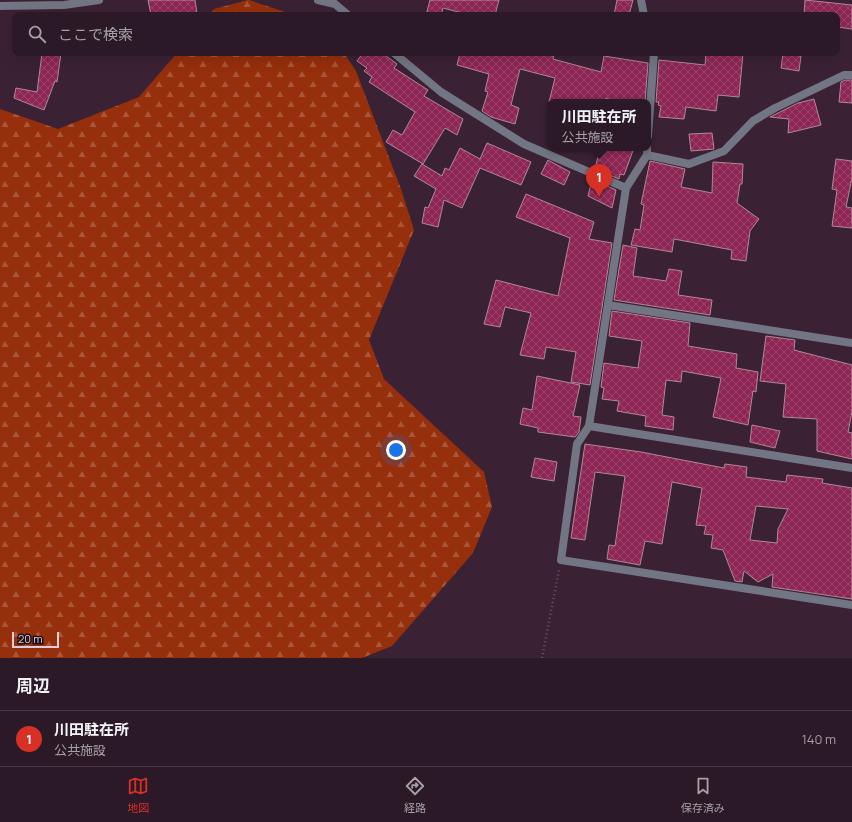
<!DOCTYPE html>
<html lang="ja">
<meta charset="utf-8">
<style>
:root{--surface:#2c1927;--page:#382633;--text:#f1f3f6;--muted:#a6a0a7;--line:#483844;--accent:#d93025}
body{margin:0;font-family:Manrope,"Noto Sans JP",sans-serif;background:var(--page);color:var(--text)}
.scale{position:absolute;left:12px;bottom:10px;width:47px;box-sizing:border-box;padding-left:4px;border:2px solid #ddccd7;border-top:0;font-size:11px;line-height:14px;white-space:nowrap;color:#ddccd7;-webkit-text-stroke:3px #1b0f18;paint-order:stroke}
.you{position:absolute;left:396px;top:450px;width:14px;height:14px;margin:-10px;border:3px solid #fff;border-radius:50%;background:#1a73e8;box-shadow:0 0 0 6px #1a73e833}
.badge{display:grid;place-items:center;width:26px;height:26px;border-radius:50%;background:var(--accent);color:#fff;font-size:13px;font-weight:700}
.pin{position:absolute;translate:-50% -33px;filter:drop-shadow(0 1px 2px #0008)}
.pin::after{content:'';position:absolute;top:21px;width:14px;height:12px;background:inherit;clip-path:polygon(0 0,100% 0,50% 100%)}
.popup{position:absolute;left:547px;top:99px;width:104px;height:52px;box-sizing:border-box;display:grid;place-content:center;border-radius:8px;background:var(--surface);filter:drop-shadow(0 1px 3px #0005);font-size:13px;white-space:nowrap;color:var(--muted)}
.popup b{font-size:15px;color:var(--text)}
.popup::after{content:'';position:absolute;left:50%;top:100%;margin-left:-8px;border:8px solid transparent;border-top-color:var(--surface)}
.list{margin:0;padding:0;list-style:none}
h2{display:flex;justify-content:space-between;align-items:center;height:52px;margin:0;padding:0 16px;font-size:17px}
h2 small{font-size:13px;font-weight:400;color:var(--muted)}
.list li{display:grid;grid-template-columns:26px 1fr auto;gap:12px;align-items:center;box-sizing:border-box;height:56px;padding:0 16px;border-top:1px solid var(--line)}
.list b{display:block;font-size:15px;white-space:nowrap}
.list p{margin:0;font-size:13px;white-space:nowrap;color:var(--muted)}
.list em{font-size:13px;font-style:normal;color:var(--muted)}
.icon{flex:none;width:22px;height:22px;fill:none;stroke:currentColor;stroke-width:2;stroke-linecap:round;stroke-linejoin:round}
.map{position:relative;flex:none;width:852px;height:658px;overflow:hidden}
.search{position:absolute;background:var(--surface);box-shadow:0 4px 16px #0002;left:12px;right:12px;top:12px;height:44px;display:flex;align-items:center;gap:10px;box-sizing:border-box;padding:0 14px;border-radius:8px;color:var(--muted);font-size:15px}
.sheet{height:108px;background:var(--surface)}
nav{display:flex;justify-content:space-around;align-items:center;box-sizing:border-box;height:56px;border-top:1px solid var(--line);background:var(--surface);font-size:11px;color:var(--muted)}
nav a{display:grid;justify-items:center;gap:2px}
nav .on{color:var(--accent)}
.map>svg:first-child{display:block}
.forest{fill:url(#forest-firs)}
.building{fill:url(#building-cross-hatch);stroke:#af8995;fill-rule:evenodd}
.lines{fill:none;stroke-linecap:round;stroke-linejoin:round}
.path{stroke:#6d5666;stroke-width:2.5;stroke-dasharray:1 3;stroke-linecap:butt}
.service{stroke:#727583;stroke-width:8}
.minor{stroke:#727583;stroke-width:8}
.tertiary{stroke:#727583;stroke-width:8}
</style>
<div class="map">
<svg width="852" height="658" viewBox="0 0 852 658">
<defs>
<pattern id="forest-firs" width="22" height="20" patternUnits="userSpaceOnUse"><rect width="22" height="20" fill="#962f0b"/><path d="M5 1l3.5 6h-7zM16 11l3.5 6h-7z" fill="#a95639"/></pattern>
<pattern id="building-cross-hatch" width="8" height="8" patternUnits="userSpaceOnUse"><rect width="8" height="8" fill="#8d2654"/><path d="M0 0l8 8M0 8l8-8" fill="none" stroke="#9d446c"/></pattern>
</defs>
<rect width="100%" height="100%" fill="#3b2134"/>
<path class="forest" d="M248 0H249L294 15H209L214 9Z
M177 53H344L356 71 401 189 414 230 369 340 384 379 484 472 492 507 473 553 392 646 362 658H0V109L58 129 139 97Z"/>
<path class="building" d="M148 0H195L197 13 151 15Z
M430 0H499L495 15H470L443 8 441 15H426Z
M617 0H633L629 15H614Z
M805 0 852 5V29L837 27V15H804Z
M42 53H61L57 82 55 81 44 110 14 98 16 88 37 92Z
M363 53H382L397 64 394 68 428 90 424 96 463 119 457 135 445 128 423 164 386 142 393 130 402 135 415 112 369 82 372 77 364 71 367 68 357 61Z
M460 53H554L553 59 601 72 604 56 648 63 645 102H616L606 98 605 102H549L555 78 520 69 511 105 519 108 515 124 491 117 482 111 488 92 485 91 489 74 457 65Z
M706 53H743L739 97 718 95 716 111 686 107 684 119 659 117 661 106 658 105 659 102H656L659 60 705 65Z
M783 54 801 56 799 71 781 68Z
M845 80H852V103L839 102 841 82Z
M814 99 821 125 788 133 789 119 770 117 798 103Z
M712 133 714 149 691 151 689 134Z
M487 143 531 162 521 185 480 168 462 208 444 200 438 227 422 223 425 207 428 208 436 189 414 176 422 164 442 176 445 168 449 170 460 148 480 159Z
M600 148H634L624 175 620 174 619 179 595 169Z
M836 159 852 161V178L846 207 852 208V228L832 226 837 190 832 189Z
M548 160 570 172 564 185 541 174Z
M650 161 685 169 681 187 712 193 713 162 743 164 742 184H740L737 203 759 219 750 231 746 261 731 259 732 250 674 239 672 252 631 245 635 229 640 230 644 205 641 204Z
M592 179 616 190 612 208 588 196Z
M526 194 594 222 589 239 612 243 590 385 571 382 576 352 546 347 544 359 520 355 531 313 505 307 500 327 484 324 496 280 558 296 570 238 516 217Z
M623 245 637 248 633 276 666 281 669 269 682 271 678 295 712 300 710 315 614 300Z
M612 311 690 323 688 346 737 354 736 368 758 372 756 392 753 391 748 425 713 417 721 378 682 371 681 382 666 380 662 415 674 417 673 430 645 426 646 416 617 411 619 401 602 399 604 388 601 387 604 363 638 368 642 341 609 336Z
M766 336 795 340 794 350 852 365V412L848 432 852 433V459L817 451V419L783 417 786 384 760 381Z
M537 376 580 385 573 416 581 417 579 432 575 437 538 432V428L520 424 523 408 532 410Z
M752 425 780 431 775 448 750 442Z
M585 444 641 452 724 468 725 464 747 467 746 477 786 482 787 475 823 479 822 483 852 488V599L772 587 773 574 758 582 744 571 742 582 735 581 723 550 711 548 713 535 704 534 706 526 696 525 702 488 672 482 662 544 645 541 640 565 607 559 609 545 615 546 625 476 595 472 585 540 571 538ZM756 506 788 509 778 529 777 543 750 540Z
M535 458 557 462 554 481 531 477Z"/>
<g class="lines">
<path class="path" d="M542 658 559 570"/>
<path class="service" d="M647 155 689 164 724 151 753 121 775 108 844 75H852"/>
<path class="minor" d="M318 0 335 4 348 15
M641 0 644 15
M0 6 64 5 99 0
M394 53 441 92 524 144 626 188
M648 136 654 53
M647 148V155L626 188 589 426 577 444 561 560 852 605
M608 305 852 343"/>
<path class="tertiary" d="M589 426 852 468"/>
</g>
</svg>
<div class="scale">20 m</div>
<div class="you"></div>
<div class="pin badge" style="left:599px;top:197px">1</div>
<div class="popup"><b>川田駐在所</b>公共施設</div>
<div class="search"><svg class="icon" aria-label="search" viewBox="0 0 24 24"><circle cx="10" cy="10" r="6"/><path d="M15 15l6 6"/></svg>ここで検索</div>
</div>
<section class="sheet">
<h2>周辺<small></small></h2>
<ul class="list">
<li><span class="badge">1</span><div><b>川田駐在所</b><p>公共施設</p></div><em>140 m</em></li>
</ul>
</section>
<nav>
<a class="on"><svg class="icon" aria-label="map" viewBox="0 0 24 24"><path d="M3 6l6-2 6 2 6-2v14l-6 2-6-2-6 2zM9 4v14M15 6v14"/></svg>地図</a>
<a><svg class="icon" aria-label="directions" viewBox="0 0 24 24"><path d="M12 3l9 9-9 9-9-9zM9 14v-3h6M13 9l2 2-2 2"/></svg>経路</a>
<a><svg class="icon" aria-label="saved" viewBox="0 0 24 24"><path d="M7 4h10v16l-5-4-5 4z"/></svg>保存済み</a>
</nav>
